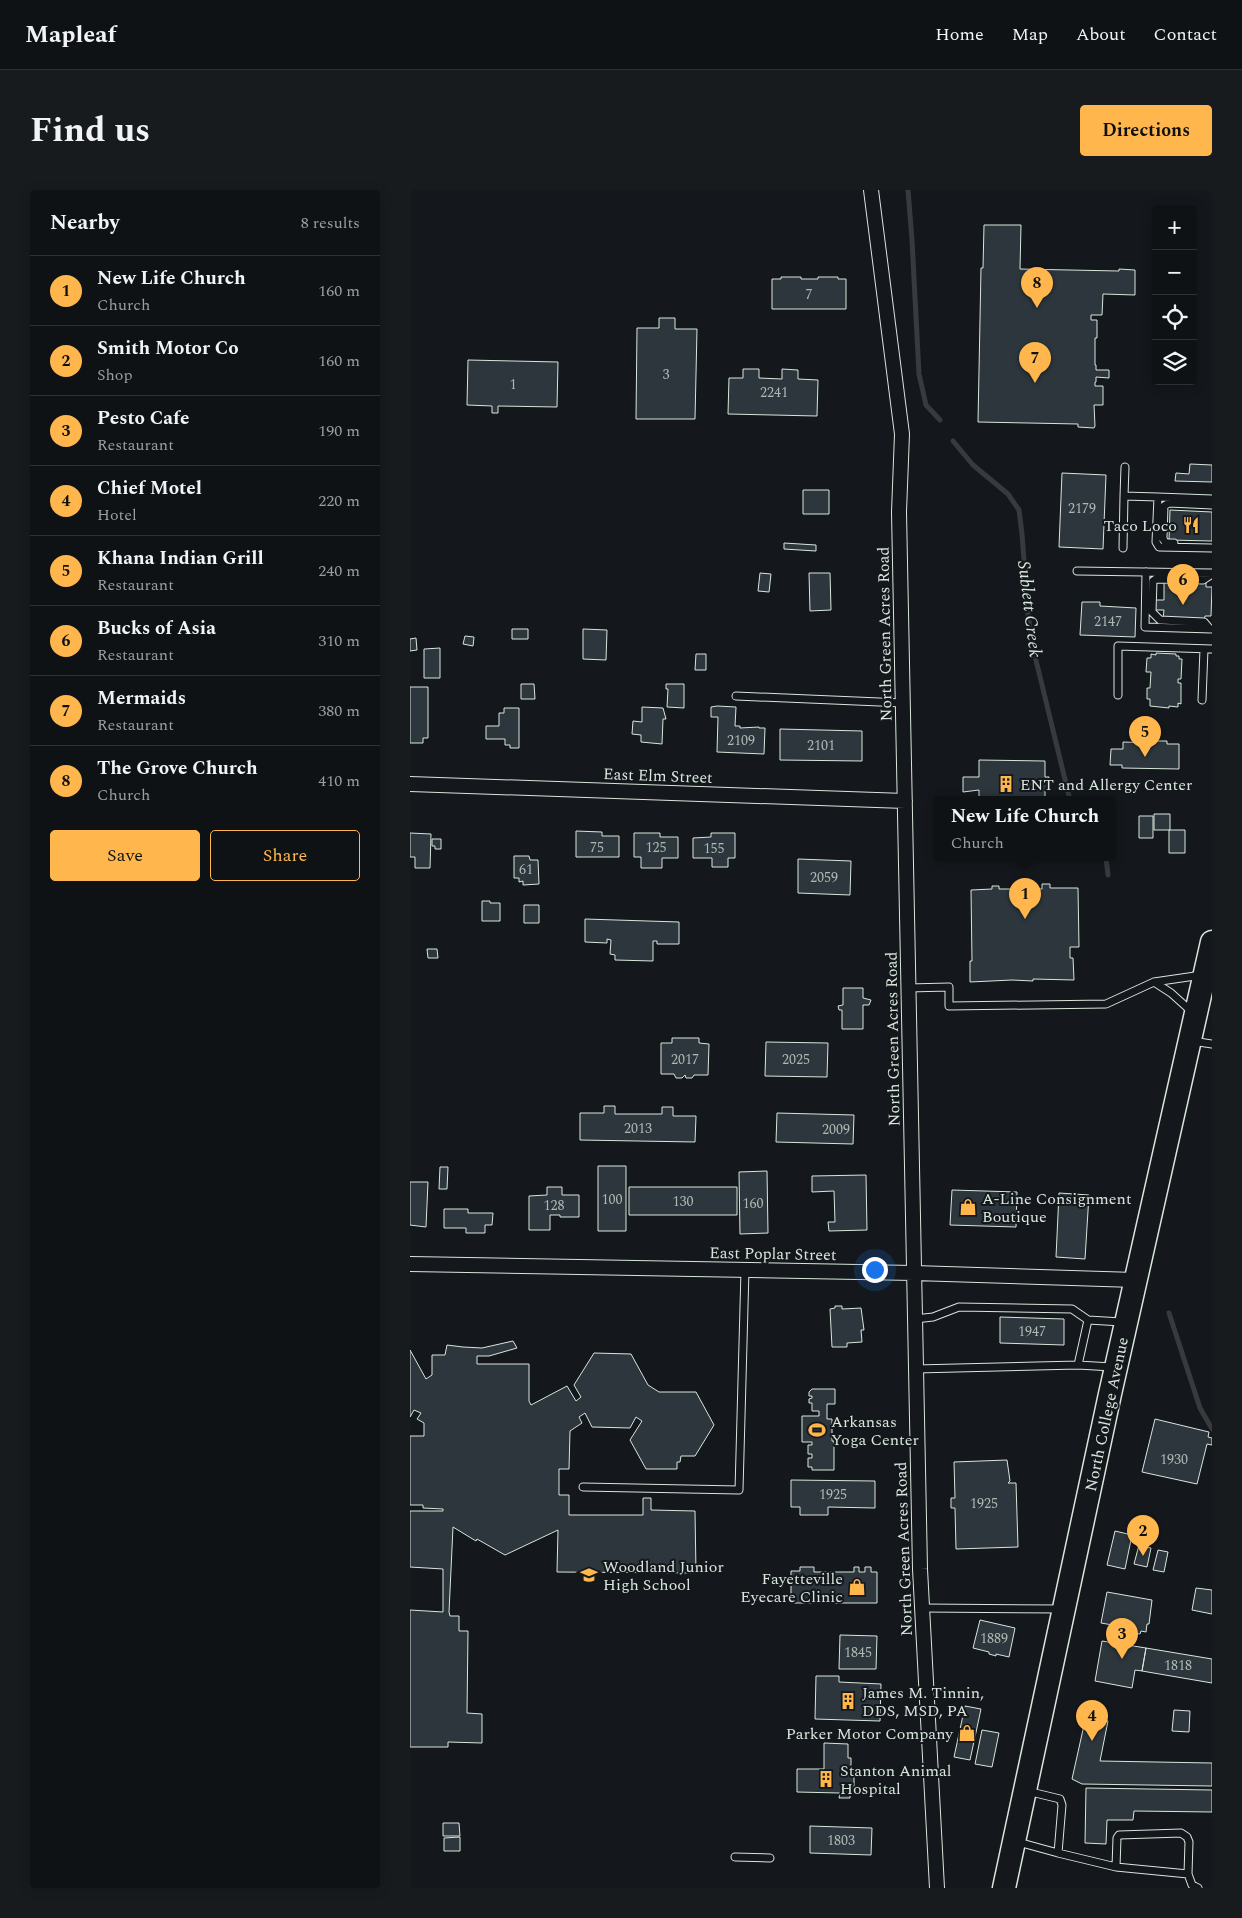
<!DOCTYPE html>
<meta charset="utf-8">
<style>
:root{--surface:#0f1215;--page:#181b1e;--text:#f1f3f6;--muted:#9b9ea0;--line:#2f3234;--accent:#ffb74d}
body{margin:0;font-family:Spectral,serif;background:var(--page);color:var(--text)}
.controls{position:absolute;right:15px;top:15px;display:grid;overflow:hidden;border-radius:5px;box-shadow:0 2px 12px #0003}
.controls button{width:45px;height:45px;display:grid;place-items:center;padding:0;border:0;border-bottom:1px solid var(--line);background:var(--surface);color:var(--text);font:25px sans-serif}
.you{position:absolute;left:464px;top:1079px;width:18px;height:18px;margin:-12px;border:4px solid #fff;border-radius:50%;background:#1a73e8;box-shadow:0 0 0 8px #1a73e833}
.badge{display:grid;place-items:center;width:32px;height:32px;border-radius:50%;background:var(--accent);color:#111;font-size:16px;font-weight:700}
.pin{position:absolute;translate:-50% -41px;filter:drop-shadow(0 1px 2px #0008)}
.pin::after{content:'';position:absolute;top:26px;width:18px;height:15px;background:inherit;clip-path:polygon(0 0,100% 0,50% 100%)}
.popup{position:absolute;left:524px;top:606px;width:182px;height:65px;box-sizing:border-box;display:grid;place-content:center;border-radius:5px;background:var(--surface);filter:drop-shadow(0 1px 4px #0005);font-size:16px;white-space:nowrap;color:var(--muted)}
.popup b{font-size:19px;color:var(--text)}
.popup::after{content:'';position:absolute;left:50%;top:100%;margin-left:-10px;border:10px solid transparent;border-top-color:var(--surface)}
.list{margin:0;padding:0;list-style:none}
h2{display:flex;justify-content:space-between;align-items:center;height:65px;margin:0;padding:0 20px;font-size:21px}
h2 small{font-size:16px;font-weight:400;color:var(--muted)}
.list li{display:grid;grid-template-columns:32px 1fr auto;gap:15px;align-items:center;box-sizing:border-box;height:70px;padding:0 20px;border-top:1px solid var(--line)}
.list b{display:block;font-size:19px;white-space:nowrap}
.list p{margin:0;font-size:16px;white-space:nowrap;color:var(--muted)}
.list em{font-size:16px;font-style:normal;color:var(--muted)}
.actions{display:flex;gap:10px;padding:15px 20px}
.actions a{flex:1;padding:11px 0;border:1px solid var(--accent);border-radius:5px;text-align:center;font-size:18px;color:var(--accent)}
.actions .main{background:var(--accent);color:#111}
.icon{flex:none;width:28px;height:28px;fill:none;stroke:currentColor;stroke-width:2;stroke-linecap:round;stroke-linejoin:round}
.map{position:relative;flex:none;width:802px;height:1698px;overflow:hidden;border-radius:5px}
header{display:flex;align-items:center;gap:30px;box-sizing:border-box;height:70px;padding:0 25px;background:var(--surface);border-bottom:1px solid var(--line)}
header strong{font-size:24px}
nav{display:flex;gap:28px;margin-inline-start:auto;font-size:18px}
.intro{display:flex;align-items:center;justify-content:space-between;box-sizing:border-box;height:120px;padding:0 30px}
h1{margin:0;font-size:35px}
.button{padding:12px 22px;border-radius:5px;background:var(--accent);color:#111;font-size:18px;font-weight:700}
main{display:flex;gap:30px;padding:0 30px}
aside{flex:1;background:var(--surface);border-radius:5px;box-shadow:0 2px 12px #0003}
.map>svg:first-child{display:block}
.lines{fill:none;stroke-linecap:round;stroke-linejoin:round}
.stream{stroke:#363b3e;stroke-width:5}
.building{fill:#2c363c;stroke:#d8e6dc}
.lane-casing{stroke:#d8e6dc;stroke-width:9}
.street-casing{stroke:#d8e6dc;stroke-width:16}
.primary-casing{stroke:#d8e6dc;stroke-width:25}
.lane{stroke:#14181c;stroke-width:7}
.street{stroke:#14181c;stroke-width:14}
.primary{stroke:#14181c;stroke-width:22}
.labels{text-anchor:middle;stroke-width:4;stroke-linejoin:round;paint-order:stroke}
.number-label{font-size:14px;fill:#adbab4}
.poi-label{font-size:16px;fill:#d8e6dc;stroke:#14181c;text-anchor:start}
.street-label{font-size:16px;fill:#d8e6dc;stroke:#14181c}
.water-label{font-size:18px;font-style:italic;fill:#d8e6dc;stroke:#14181c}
</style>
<header>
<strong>Mapleaf</strong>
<nav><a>Home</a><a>Map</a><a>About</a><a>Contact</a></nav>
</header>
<div class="intro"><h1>Find us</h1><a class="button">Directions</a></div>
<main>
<aside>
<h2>Nearby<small>8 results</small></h2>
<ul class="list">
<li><span class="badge">1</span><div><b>New Life Church</b><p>Church</p></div><em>160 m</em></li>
<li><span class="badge">2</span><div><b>Smith Motor Co</b><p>Shop</p></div><em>160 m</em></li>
<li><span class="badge">3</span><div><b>Pesto Cafe</b><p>Restaurant</p></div><em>190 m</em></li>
<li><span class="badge">4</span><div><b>Chief Motel</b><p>Hotel</p></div><em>220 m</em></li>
<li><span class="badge">5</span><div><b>Khana Indian Grill</b><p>Restaurant</p></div><em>240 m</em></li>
<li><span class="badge">6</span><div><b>Bucks of Asia</b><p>Restaurant</p></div><em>310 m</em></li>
<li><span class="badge">7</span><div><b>Mermaids</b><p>Restaurant</p></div><em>380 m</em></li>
<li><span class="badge">8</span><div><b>The Grove Church</b><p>Church</p></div><em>410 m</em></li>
</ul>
<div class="actions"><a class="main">Save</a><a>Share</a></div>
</aside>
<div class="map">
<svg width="802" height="1698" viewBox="0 0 802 1698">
<rect width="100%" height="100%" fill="#14181c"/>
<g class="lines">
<path class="stream" d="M498 0 502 50 509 184 516 215 530 230
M543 251 563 275 598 304 609 320 612 344 618 425 623 458 660 610
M696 668 698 685
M759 1123 790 1218 802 1239"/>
</g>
<path class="building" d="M574 35H611L610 79 709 81V79L725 80V105L693 104 692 125H681V130H687V148H685V175H686V180H699V188L686 187V192H685V196H693V215H684L685 236 684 238 668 237V234L568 232 571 78H573Z
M371 87H391V89H408V87H428V89H436V119H362V89H371Z
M249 128H265V139H287L285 229H226L227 138H249Z
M58 170 148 172 147 217 88 216V223H82V216L57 215Z
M333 179H349V188L372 189V179L388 180V189L408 190 407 226 318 224 319 188H333Z
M780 274 802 275V292L765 291 766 283 779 284Z
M652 283 696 285 693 359 649 357Z
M393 300H419V324H393Z
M760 320 802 322V351L759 350Z
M374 353 406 355V361L374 359Z
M350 383 361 384 359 402 348 401Z
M399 383H420L421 420 400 421Z
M754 392 796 393V397H802L801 426H795L794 431 753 429 754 420H745V410H754Z
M672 412H690V416L726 418 725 447 670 445Z
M102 439H118V449H102Z
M173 439 197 440 196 470 173 469Z
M55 446 64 447 63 456 53 454Z
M6 448 7 460 0 461V449Z
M30 458V488H14V459Z
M746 463 766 464V466H769V469H772L771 489H768V493H771V514L768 513V517L759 516V518L740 516V509H737V498H740L741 482H736L737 468H741V464L746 465Z
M286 464H296V480H285Z
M111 494H124L125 509H111Z
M256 494H274V518L257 517 258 499H256Z
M0 497H18V548H13V553H0Z
M307 516 326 517 325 536H330V538L349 537V538H355L354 564 307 562 308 527H301V517Z
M232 517 253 518 256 529H253L252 554 231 552V545L222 544 223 531 232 532Z
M94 518H109V558H100V555H95V549H76V536H89V523H94Z
M370 539 452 541V571L370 570Z
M744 551H757V554H769V579L712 578V575H700L701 559H713V552L744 553Z
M569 570 635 571V587H639V601H635V610H569V600L553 602V587H569Z
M744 624H760V640H744Z
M729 626H743V648H729Z
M759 640H775V663H759Z
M166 641 192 642V646H209V667H166Z
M0 643 21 644 20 678H5V667H0Z
M224 643H250V647H268V668H252V678H231V667H224Z
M301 643H325V668H318V677H302V668H283V648L301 647Z
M22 649H31V659H25V656H22Z
M104 666H119L120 670H128L129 694 113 695V691L109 692V688H104Z
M388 669 441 671 440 705 388 703Z
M632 694H640V698H668L669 757H660V768H663L664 790 623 789V791L602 790 560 792V771H562L561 700 582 699V696H589V699H632Z
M72 711H80V713H90V731H72Z
M114 715H129V733H114Z
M175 729 269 732V754H247V751H243V771L205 770V765L200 764 201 750 197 749V753L175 752Z
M17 759H27L28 768H18Z
M433 798H453V808L461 810 459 815H453V839H432V820H429L428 816 433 815Z
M262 848H289V853L299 854 298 885H284L282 888H276L275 885 272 888H266L264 884H251V853H262Z
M356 852 418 853 417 887 355 886Z
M194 916H205V924H252V917H263V926H286L285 952 170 950V923H194Z
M367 923 444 925 443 954 366 952Z
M188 976H216V1041H188Z
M30 977H38L37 999H29Z
M357 981 358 1043 330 1044 329 982Z
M456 985 457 1040 419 1041 418 1032H425L424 1001 402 1002V986Z
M0 992H18L16 1037 0 1035Z
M137 997H152V1005H169V1027H150V1025H140V1040H119V1006L137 1005Z
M219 997H327V1025H219Z
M542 1000 607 1002 606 1037 540 1035Z
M649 1003 679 1005 675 1069 646 1067Z
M34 1019H58V1023H83L82 1035H75V1043H56V1038H34Z
M425 1116H432V1119L451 1118 454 1140H451L452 1152 437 1153V1157H422L420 1119 425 1118Z
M590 1127 654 1129V1155L590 1153Z
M103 1151 107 1158 79 1166H67V1174H119V1211L121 1215 157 1196 166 1211 171 1207 164 1195 184 1163 221 1164 238 1195 249 1202H286L304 1235 285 1266H271L270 1272H267V1279H236L220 1250 232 1231 226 1227 220 1238 182 1237 175 1223 169 1227 172 1233 160 1241 159 1279H149V1305H159V1325H233V1308H241V1320L285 1321 286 1383 147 1382 148 1340 95 1365 67 1349 66 1351 43 1337 39 1422 40 1426H49V1441H58L57 1523 72 1524V1553L38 1552V1557H0V1420L33 1422V1379L0 1377V1321H33V1319L13 1318V1315H0V1246H14V1233L7 1229 11 1223 4 1220 0 1227V1160L16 1189 22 1185V1165H35L37 1155 53 1157 72 1158Z
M402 1199H425V1214H417V1229H422V1251H424V1280H402V1277H398V1268H402V1264H398V1255H402V1252H392V1226H409V1221H402V1213H399V1209L402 1208V1206H399V1202Z
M745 1229 799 1242 798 1247 802 1248V1255L797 1254 787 1294 732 1282Z
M597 1270 600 1291 598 1293H606L608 1357 546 1359 545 1318H541V1308H545L544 1272Z
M381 1290 465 1291V1318L418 1317V1325H390V1317H381Z
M705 1341 722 1345 715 1379 697 1375Z
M729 1355 741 1358 737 1377 724 1374Z
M748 1360 758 1362 754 1382 743 1380Z
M390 1377H404V1382H444V1377H449V1382H455V1377H461V1382H467V1413H381V1381H390Z
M786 1398 802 1400V1424L782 1420Z
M697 1402 742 1410 739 1434H737L736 1442 731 1441 730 1444 714 1441V1437L691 1433Z
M570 1430 605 1438 599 1467 586 1464V1466L579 1464V1462L563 1458Z
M430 1445 467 1446 466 1479H429Z
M692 1451 736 1458 732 1481 725 1480 722 1498 685 1491Z
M736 1458 802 1469V1493L732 1481Z
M406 1486H429V1492L471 1494 470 1531 405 1529Z
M555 1516 571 1519 560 1570 544 1567Z
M764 1520 780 1521 779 1542 762 1541Z
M686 1525 698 1531 690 1571 802 1573V1596L672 1594 662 1589 676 1526Z
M572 1540 589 1543 582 1577 565 1574Z
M414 1553 438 1554V1568H441V1580H444V1598H440V1608H429L430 1603 387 1602V1579H414Z
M676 1598 802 1600V1622L724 1621 723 1630H697L696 1654 675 1653Z
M33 1633H49L50 1646H33Z
M400 1636 462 1638 461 1665 400 1663Z
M50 1647V1661H34V1648Z"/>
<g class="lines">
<g class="lane-casing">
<path id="lane" d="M714 306 715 277
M802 309 748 307 746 352 749 357 802 358
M764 353H756L753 349 754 316 759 313 802 315
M713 358 714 306 748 307
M667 381 802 383
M736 382 735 437 802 439
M800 439 794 432 750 430 742 422 743 391 746 389 793 390 802 384
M708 505V456L802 459
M326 506 493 513
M792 510 794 459
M744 792 761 803 781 821
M498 798 539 797V816L696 814 744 792 792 785
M782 851 802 854
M505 1129 523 1127 549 1117 662 1119 678 1130 668 1175 506 1179
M678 1130 712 1132
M668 1175 702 1177
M173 1297 329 1300 335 1080
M512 1418 651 1419
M608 1652 648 1663 652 1615 650 1609 617 1601
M648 1663 706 1677 778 1684 779 1652 777 1647 771 1643 709 1645 707 1648 706 1677
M325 1667 360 1668
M778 1684 782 1695 788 1698"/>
</g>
<g class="street-casing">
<path id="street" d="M461 0 492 244 489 322 510 1379 527 1698
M0 594 495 611
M0 1074 504 1083 725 1090"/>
</g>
<g class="primary-casing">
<path id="primary" d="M594 1698 700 1204 802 752"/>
</g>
<use href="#lane" class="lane"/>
<use href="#street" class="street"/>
<use href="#primary" class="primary"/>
</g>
<defs>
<g id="restaurant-bare" transform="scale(1.35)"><path d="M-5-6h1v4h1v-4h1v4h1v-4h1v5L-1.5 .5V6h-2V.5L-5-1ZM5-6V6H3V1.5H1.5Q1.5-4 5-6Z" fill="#ffb74d" stroke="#14181c" stroke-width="2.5" paint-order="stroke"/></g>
<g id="building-bare" transform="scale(1.35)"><path d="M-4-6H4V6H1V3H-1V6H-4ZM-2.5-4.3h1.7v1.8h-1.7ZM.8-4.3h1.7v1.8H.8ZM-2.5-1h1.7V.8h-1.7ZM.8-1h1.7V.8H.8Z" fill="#ffb74d" stroke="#14181c" stroke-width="2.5" paint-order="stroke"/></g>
<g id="shop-bare" transform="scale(1.35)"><path d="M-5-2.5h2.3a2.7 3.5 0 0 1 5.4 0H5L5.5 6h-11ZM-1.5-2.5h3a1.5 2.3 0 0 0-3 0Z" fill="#ffb74d" stroke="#14181c" stroke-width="2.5" paint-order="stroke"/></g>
<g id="stadium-bare" transform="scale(1.35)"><path d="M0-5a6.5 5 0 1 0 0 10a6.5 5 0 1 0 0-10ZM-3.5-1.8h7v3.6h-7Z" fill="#ffb74d" stroke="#14181c" stroke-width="2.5" paint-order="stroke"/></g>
<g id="school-bare" transform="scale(1.35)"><path d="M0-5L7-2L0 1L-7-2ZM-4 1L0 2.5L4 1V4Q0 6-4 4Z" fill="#ffb74d" stroke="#14181c" stroke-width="2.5" paint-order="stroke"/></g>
</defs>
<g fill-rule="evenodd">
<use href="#restaurant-bare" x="781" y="335"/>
<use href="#building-bare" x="596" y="594"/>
<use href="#shop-bare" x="558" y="1017"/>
<use href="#stadium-bare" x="407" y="1240"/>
<use href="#school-bare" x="179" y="1385"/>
<use href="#shop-bare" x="447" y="1397"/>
<use href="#building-bare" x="438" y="1511"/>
<use href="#shop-bare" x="557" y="1543"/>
<use href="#building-bare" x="416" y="1589"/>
</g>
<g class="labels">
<g class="number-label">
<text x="399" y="109">7</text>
<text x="256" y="189">3</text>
<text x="103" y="199">1</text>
<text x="364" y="207">2241</text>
<text x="672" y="323">2179</text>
<text x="698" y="436">2147</text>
<text x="331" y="555">2109</text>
<text x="411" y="560">2101</text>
<text x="187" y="662">75</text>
<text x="246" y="662">125</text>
<text x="304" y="663">155</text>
<text x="116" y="684">61</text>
<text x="414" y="692">2059</text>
<text x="275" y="874">2017</text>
<text x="386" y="874">2025</text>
<text x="228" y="943">2013</text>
<text x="426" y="944">2009</text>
<text x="202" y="1014">100</text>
<text x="273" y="1016">130</text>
<text x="343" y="1018">160</text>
<text x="144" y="1020">128</text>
<text x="622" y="1146">1947</text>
<text x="764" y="1274">1930</text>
<text x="423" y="1309">1925</text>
<text x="574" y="1318">1925</text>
<text x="584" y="1453">1889</text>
<text x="448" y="1467">1845</text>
<text x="768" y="1480">1818</text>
<text x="431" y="1655">1803</text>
</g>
<g class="poi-label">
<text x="767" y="341" text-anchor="end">Taco Loco</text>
<text x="610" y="600">ENT and Allergy Center</text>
<text x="572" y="1014">A-Line Consignment<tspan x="572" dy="18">Boutique</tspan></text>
<text x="421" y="1237">Arkansas<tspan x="421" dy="18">Yoga Center</tspan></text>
<text x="193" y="1382">Woodland Junior<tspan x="193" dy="18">High School</tspan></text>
<text x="433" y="1394" text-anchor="end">Fayetteville<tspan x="433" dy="18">Eyecare Clinic</tspan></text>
<text x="452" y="1508">James M. Tinnin,<tspan x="452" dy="18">DDS, MSD, PA</tspan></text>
<text x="543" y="1549" text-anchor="end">Parker Motor Company</text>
<text x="430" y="1586">Stanton Animal<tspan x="430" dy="18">Hospital</tspan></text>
</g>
<g class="street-label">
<text transform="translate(474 444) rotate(-91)" y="6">North Green Acres Road</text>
<text transform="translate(248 585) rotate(2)" y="6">East Elm Street</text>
<text transform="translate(482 849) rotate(-91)" y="6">North Green Acres Road</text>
<text transform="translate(363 1063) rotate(1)" y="6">East Poplar Street</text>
<text transform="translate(696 1224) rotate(-78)" y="6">North College Avenue</text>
<text transform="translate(493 1359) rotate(-92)" y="6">North Green Acres Road</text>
</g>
<g class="water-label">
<text transform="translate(620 419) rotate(83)" y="6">Sublett Creek</text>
</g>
</g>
</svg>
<div class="controls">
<button>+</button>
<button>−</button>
<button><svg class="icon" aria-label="locate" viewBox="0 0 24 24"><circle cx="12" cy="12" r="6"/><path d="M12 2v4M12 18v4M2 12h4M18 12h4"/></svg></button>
<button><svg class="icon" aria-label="layers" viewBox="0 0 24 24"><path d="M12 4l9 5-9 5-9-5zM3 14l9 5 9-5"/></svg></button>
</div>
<div class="you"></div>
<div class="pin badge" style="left:615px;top:729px">1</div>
<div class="popup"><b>New Life Church</b>Church</div>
<div class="pin badge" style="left:733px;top:1366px">2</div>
<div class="pin badge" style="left:712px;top:1469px">3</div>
<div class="pin badge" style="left:682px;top:1551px">4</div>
<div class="pin badge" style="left:735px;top:567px">5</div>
<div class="pin badge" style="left:773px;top:415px">6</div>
<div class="pin badge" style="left:625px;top:193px">7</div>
<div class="pin badge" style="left:627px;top:118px">8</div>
</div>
</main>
